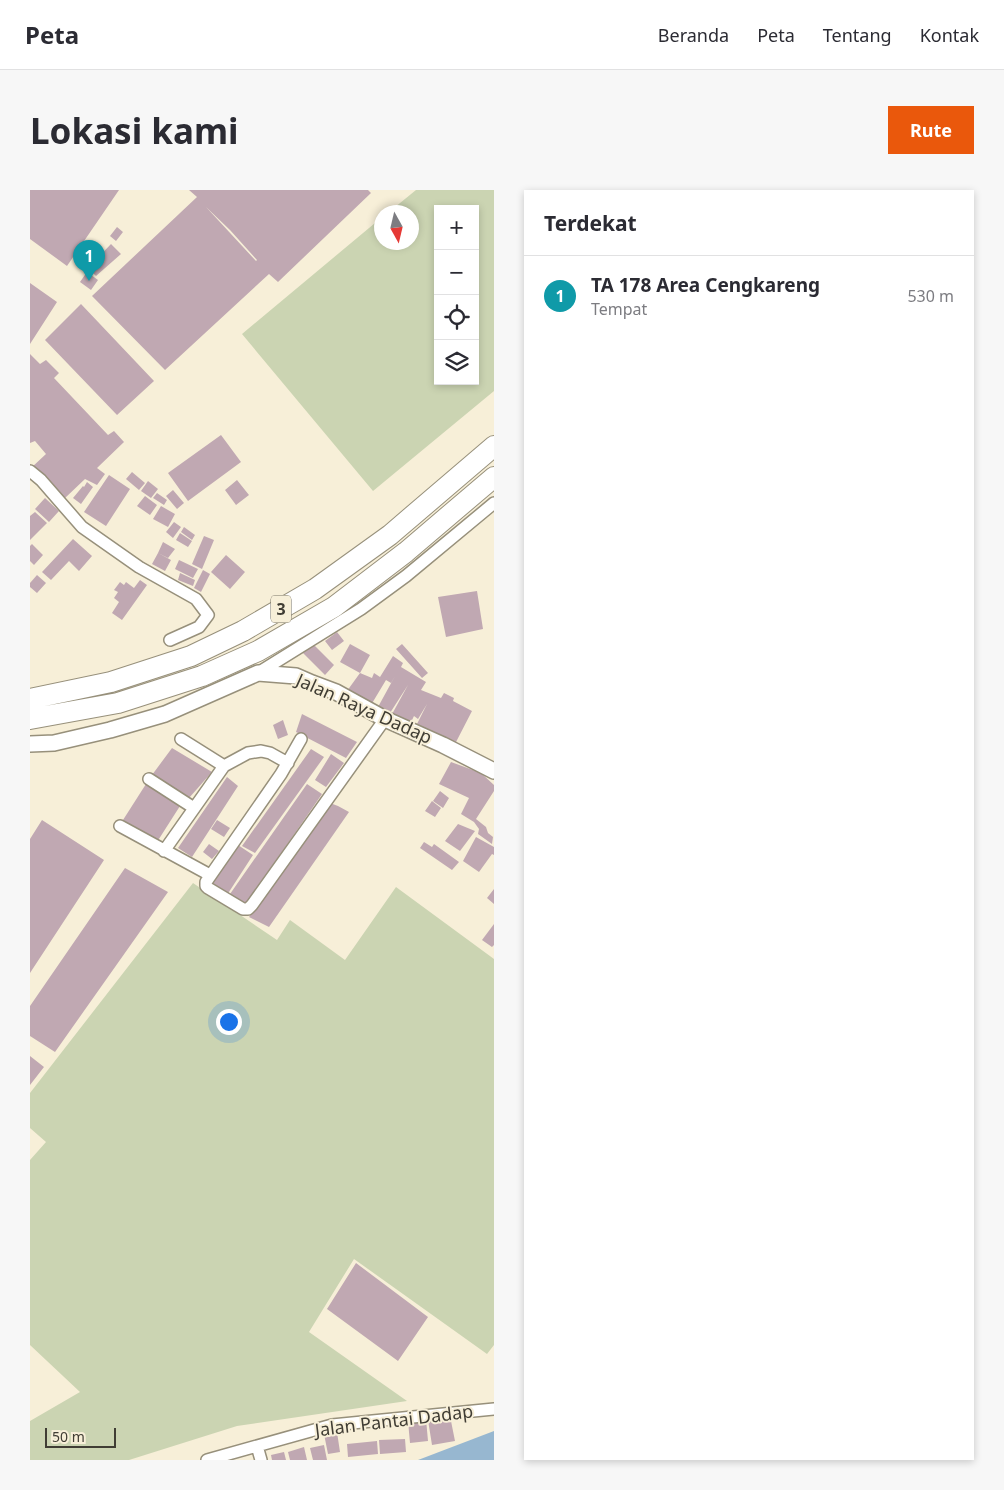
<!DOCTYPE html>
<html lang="id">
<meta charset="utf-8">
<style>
:root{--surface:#fff;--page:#f7f7f7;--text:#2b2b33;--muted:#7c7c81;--line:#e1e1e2;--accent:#ea580c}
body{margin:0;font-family:"Noto Sans",sans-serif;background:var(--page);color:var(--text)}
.controls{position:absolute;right:15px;top:15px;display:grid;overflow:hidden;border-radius:0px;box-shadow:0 2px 8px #0003}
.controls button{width:45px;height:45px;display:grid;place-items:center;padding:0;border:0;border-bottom:1px solid var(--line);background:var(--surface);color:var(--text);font:25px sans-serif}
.compass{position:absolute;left:344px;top:15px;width:45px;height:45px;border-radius:50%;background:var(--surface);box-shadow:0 2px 8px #0003;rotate:172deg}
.scale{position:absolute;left:15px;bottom:12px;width:71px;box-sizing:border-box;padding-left:5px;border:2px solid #403d34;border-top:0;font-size:14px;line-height:18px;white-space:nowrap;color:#403d34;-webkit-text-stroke:4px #f7efd8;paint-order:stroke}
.you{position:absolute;left:198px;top:831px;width:18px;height:18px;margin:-12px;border:4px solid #fff;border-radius:50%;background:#1a73e8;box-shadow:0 0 0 8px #1a73e833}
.badge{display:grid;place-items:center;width:32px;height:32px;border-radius:50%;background:var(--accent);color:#fff;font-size:16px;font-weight:700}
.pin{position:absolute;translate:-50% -41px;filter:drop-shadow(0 1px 2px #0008)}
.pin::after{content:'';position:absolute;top:26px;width:18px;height:15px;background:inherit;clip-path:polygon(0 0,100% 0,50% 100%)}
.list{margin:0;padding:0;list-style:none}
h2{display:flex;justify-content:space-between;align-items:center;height:65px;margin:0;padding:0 20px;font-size:21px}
h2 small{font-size:16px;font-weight:400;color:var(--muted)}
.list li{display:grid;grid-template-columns:32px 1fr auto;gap:15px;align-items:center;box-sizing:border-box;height:80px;padding:0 20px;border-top:1px solid var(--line)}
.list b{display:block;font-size:19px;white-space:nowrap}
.list p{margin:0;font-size:16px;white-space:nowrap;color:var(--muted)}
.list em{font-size:16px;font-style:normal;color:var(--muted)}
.icon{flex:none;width:28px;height:28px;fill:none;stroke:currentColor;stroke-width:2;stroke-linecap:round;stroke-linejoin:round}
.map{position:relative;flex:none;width:464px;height:1270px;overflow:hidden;border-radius:0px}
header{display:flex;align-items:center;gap:30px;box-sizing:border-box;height:70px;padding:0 25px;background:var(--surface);border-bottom:1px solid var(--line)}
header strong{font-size:24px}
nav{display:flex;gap:28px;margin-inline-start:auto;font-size:18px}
.intro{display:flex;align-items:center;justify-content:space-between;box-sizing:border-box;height:120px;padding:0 30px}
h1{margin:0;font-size:35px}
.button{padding:12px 22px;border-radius:0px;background:var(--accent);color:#fff;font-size:18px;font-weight:700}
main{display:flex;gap:30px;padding:0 30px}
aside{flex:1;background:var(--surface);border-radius:0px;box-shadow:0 2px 8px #0003}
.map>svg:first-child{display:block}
.green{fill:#cbd4b2;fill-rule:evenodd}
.water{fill:#97b7d0}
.building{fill:#c0a8b2;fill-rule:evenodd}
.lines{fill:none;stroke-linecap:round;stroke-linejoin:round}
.minor-casing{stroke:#97907b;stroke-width:14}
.secondary-casing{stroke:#97907b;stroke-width:18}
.motorway-casing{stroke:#97907b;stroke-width:22}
.minor{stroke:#fff;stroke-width:11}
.secondary{stroke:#fff;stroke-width:15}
.motorway{stroke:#fff;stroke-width:20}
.labels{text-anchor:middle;stroke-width:4;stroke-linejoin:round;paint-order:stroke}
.shield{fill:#f7efd8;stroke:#777265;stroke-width:1}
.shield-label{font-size:16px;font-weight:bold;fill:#403d34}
.street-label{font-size:18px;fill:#403d34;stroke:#f7efd8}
</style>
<header>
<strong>Peta</strong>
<nav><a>Beranda</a><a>Peta</a><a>Tentang</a><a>Kontak</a></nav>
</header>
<div class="intro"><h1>Lokasi kami</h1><a class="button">Rute</a></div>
<main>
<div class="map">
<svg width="464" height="1270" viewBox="0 0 464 1270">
<rect width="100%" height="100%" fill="#f7efd8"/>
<path class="green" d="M386 0H464V201L343 301 212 144 351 28 352 52H382V22H359ZM408 19H445V191H408Z
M163 693 247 750 260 730 315 770 366 697 464 769V1155L457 1164 324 1069 279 1142 377 1211 207 1236 99 1270H0V1231L50 1202 0 1155V970L16 952 0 938V903Z"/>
<path class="water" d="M464 1241V1270H388Z"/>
<path class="building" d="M0 0H89L37 76 0 49Z
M159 0H338L341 3 248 92 239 84 135 180 62 106 167 7ZM176 17 200 40 227 70 226 71Z
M87 37 93 42 86 51 80 46Z
M81 54 91 64 66 86 58 78Z
M57 82 68 90 61 100 50 92Z
M0 93 27 112 0 154Z
M51 114 124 191 87 225 15 150Z
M0 164 10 174 16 170 29 183 24 188 78 245 84 241 94 252 67 278 75 284 67 295 55 289 35 308 1 278 16 264 5 251 0 253Z
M191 245 211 272 158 311 138 283Z
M102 282 115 293 109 300 96 289Z
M79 285 100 299 76 336 54 322Z
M207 290 219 305 206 315 195 300Z
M118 291 128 299 121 308 111 301Z
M57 292 63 297 51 314 43 308 53 296 54 297Z
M143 300 154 313 147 319 136 306Z
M127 303 137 310 134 315 123 308Z
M115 306 127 315 120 325 107 316Z
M15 308 29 321 19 332 5 319Z
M131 316 145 324 138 337 123 329Z
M5 322 17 333 0 350V326Z
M144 332 151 337 143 348 136 342Z
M154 337 165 345 162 350 151 342Z
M150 343 162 351 158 357 146 350Z
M174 346 184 350 172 379 162 374Z
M43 349 62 366 49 381 39 371 21 390 12 382Z
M133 352 145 359 138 368 128 363Z
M2 354 13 365 4 375 0 371V356Z
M128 363 141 370 135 381 122 374Z
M196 365 215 382 200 399 181 382Z
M149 370 168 379 163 388 145 379Z
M173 380 180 384 171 402 164 398Z
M150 383 165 390 163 396 148 390Z
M7 385 16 393 7 403 0 397V393Z
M110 390 117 395 92 430 82 423 89 412 84 408 88 402 84 400 90 392 94 395 96 392 104 398Z
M447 401 453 439 416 447 408 407Z
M307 442 314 451 302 460 295 451Z
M281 452 304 475 295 485 271 461Z
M320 454 340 465 330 483 310 472Z
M372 454 398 483 392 488 366 459Z
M363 466 373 473 371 477 396 492 391 500 411 508 414 503 424 508 423 511 442 521 425 554 387 534 397 514 388 529 384 526 379 536 361 526 378 495 360 523 348 517 365 486 361 493 356 490 341 515 317 501 330 483 342 488 344 483 350 487Z
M272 524 327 552 316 568 266 542Z
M253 530 258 545 248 549 243 535Z
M142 558 182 582 159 608 122 585Z
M281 559 294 567 225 663 212 656Z
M301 564 314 573 296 597 285 590Z
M421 572 451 583 464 595V601L446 629 456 637 458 643 463 647 462 654 448 644 449 639 444 632 431 624 439 608 409 594Z
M197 587 208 596 162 667 148 658Z
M116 594 150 616 127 652 93 630Z
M277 594 292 604 216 714 200 704Z
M410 601 419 608 413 618 403 611Z
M402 611 411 618 405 627 395 621Z
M300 613 308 616 319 622 239 737 219 727Z
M12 630 74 670 0 783V649Z
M187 630 200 638 194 647 181 639Z
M428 634 445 641 430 661 415 651Z
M446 647 464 657V665L462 664 449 682 433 671Z
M394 652 402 657 404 654 429 672 422 680 390 658Z
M205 653 223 665 197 705 179 693Z
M179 654 189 661 182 669 173 662Z
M95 678 138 702 25 862 0 846V816Z
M464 699V714L457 708Z
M464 734V755L462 757 452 750Z
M0 866 14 877 0 895Z
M326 1073 398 1127 368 1171 297 1119Z
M420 1226 425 1251 402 1255 398 1230Z
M396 1229 398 1251 380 1253 378 1231Z
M307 1242 310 1262 298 1264 294 1244Z
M375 1249 376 1262 350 1264 349 1250Z
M347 1251 348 1264 318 1267 317 1254Z
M294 1255 297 1270H283L280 1258Z
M274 1257 277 1270H260L258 1262Z
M254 1262 256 1270H242L241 1265Z"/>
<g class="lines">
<g class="minor-casing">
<path id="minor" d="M0 281 11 290 52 337 109 377 166 409 178 425 169 437 140 450
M228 483 331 419 376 386 464 313
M151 549 194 576
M271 549 251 584 176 692V696L178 698 213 719H218L222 715 355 529
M119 589 164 618
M90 636 180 685
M134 661 194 576 218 563 231 561 240 563 258 573
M227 1256 231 1270
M177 1270 302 1235 464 1219"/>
</g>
<g class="secondary-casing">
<path id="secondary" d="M0 554 24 553 80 540 135 524 228 483 266 486 282 493 306 502 355 529 413 555 464 581"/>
</g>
<g class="motorway-casing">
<path id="motorway" d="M0 509 81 492 161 466 213 441 285 399 360 345 464 256
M0 529 88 513 172 486 228 461 304 417 376 362 464 287"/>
</g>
<use href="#minor" class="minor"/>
<use href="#secondary" class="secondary"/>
<use href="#motorway" class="motorway"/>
</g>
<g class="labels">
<rect class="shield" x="241" y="405.5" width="20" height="27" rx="4"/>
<g class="shield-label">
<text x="251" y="425">3</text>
</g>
<g class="street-label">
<text transform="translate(334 519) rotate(24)" y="6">Jalan Raya Dadap</text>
<text transform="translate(364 1231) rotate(-7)" y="6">Jalan Pantai Dadap</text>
</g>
</g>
</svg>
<div class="controls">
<button>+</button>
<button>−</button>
<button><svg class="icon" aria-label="locate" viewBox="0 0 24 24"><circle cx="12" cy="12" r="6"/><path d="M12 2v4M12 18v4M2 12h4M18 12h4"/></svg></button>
<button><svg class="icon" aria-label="layers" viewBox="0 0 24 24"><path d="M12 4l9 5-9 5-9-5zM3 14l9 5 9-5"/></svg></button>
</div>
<svg class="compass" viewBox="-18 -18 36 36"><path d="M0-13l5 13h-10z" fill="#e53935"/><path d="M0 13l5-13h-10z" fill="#7c7c81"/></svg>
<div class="scale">50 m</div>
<div class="you"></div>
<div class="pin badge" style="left:59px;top:91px;background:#0f9aa8">1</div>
</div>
<aside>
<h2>Terdekat<small></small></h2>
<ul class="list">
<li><span class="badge" style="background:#0f9aa8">1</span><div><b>TA 178 Area Cengkareng</b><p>Tempat</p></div><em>530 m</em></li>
</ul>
</aside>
</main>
